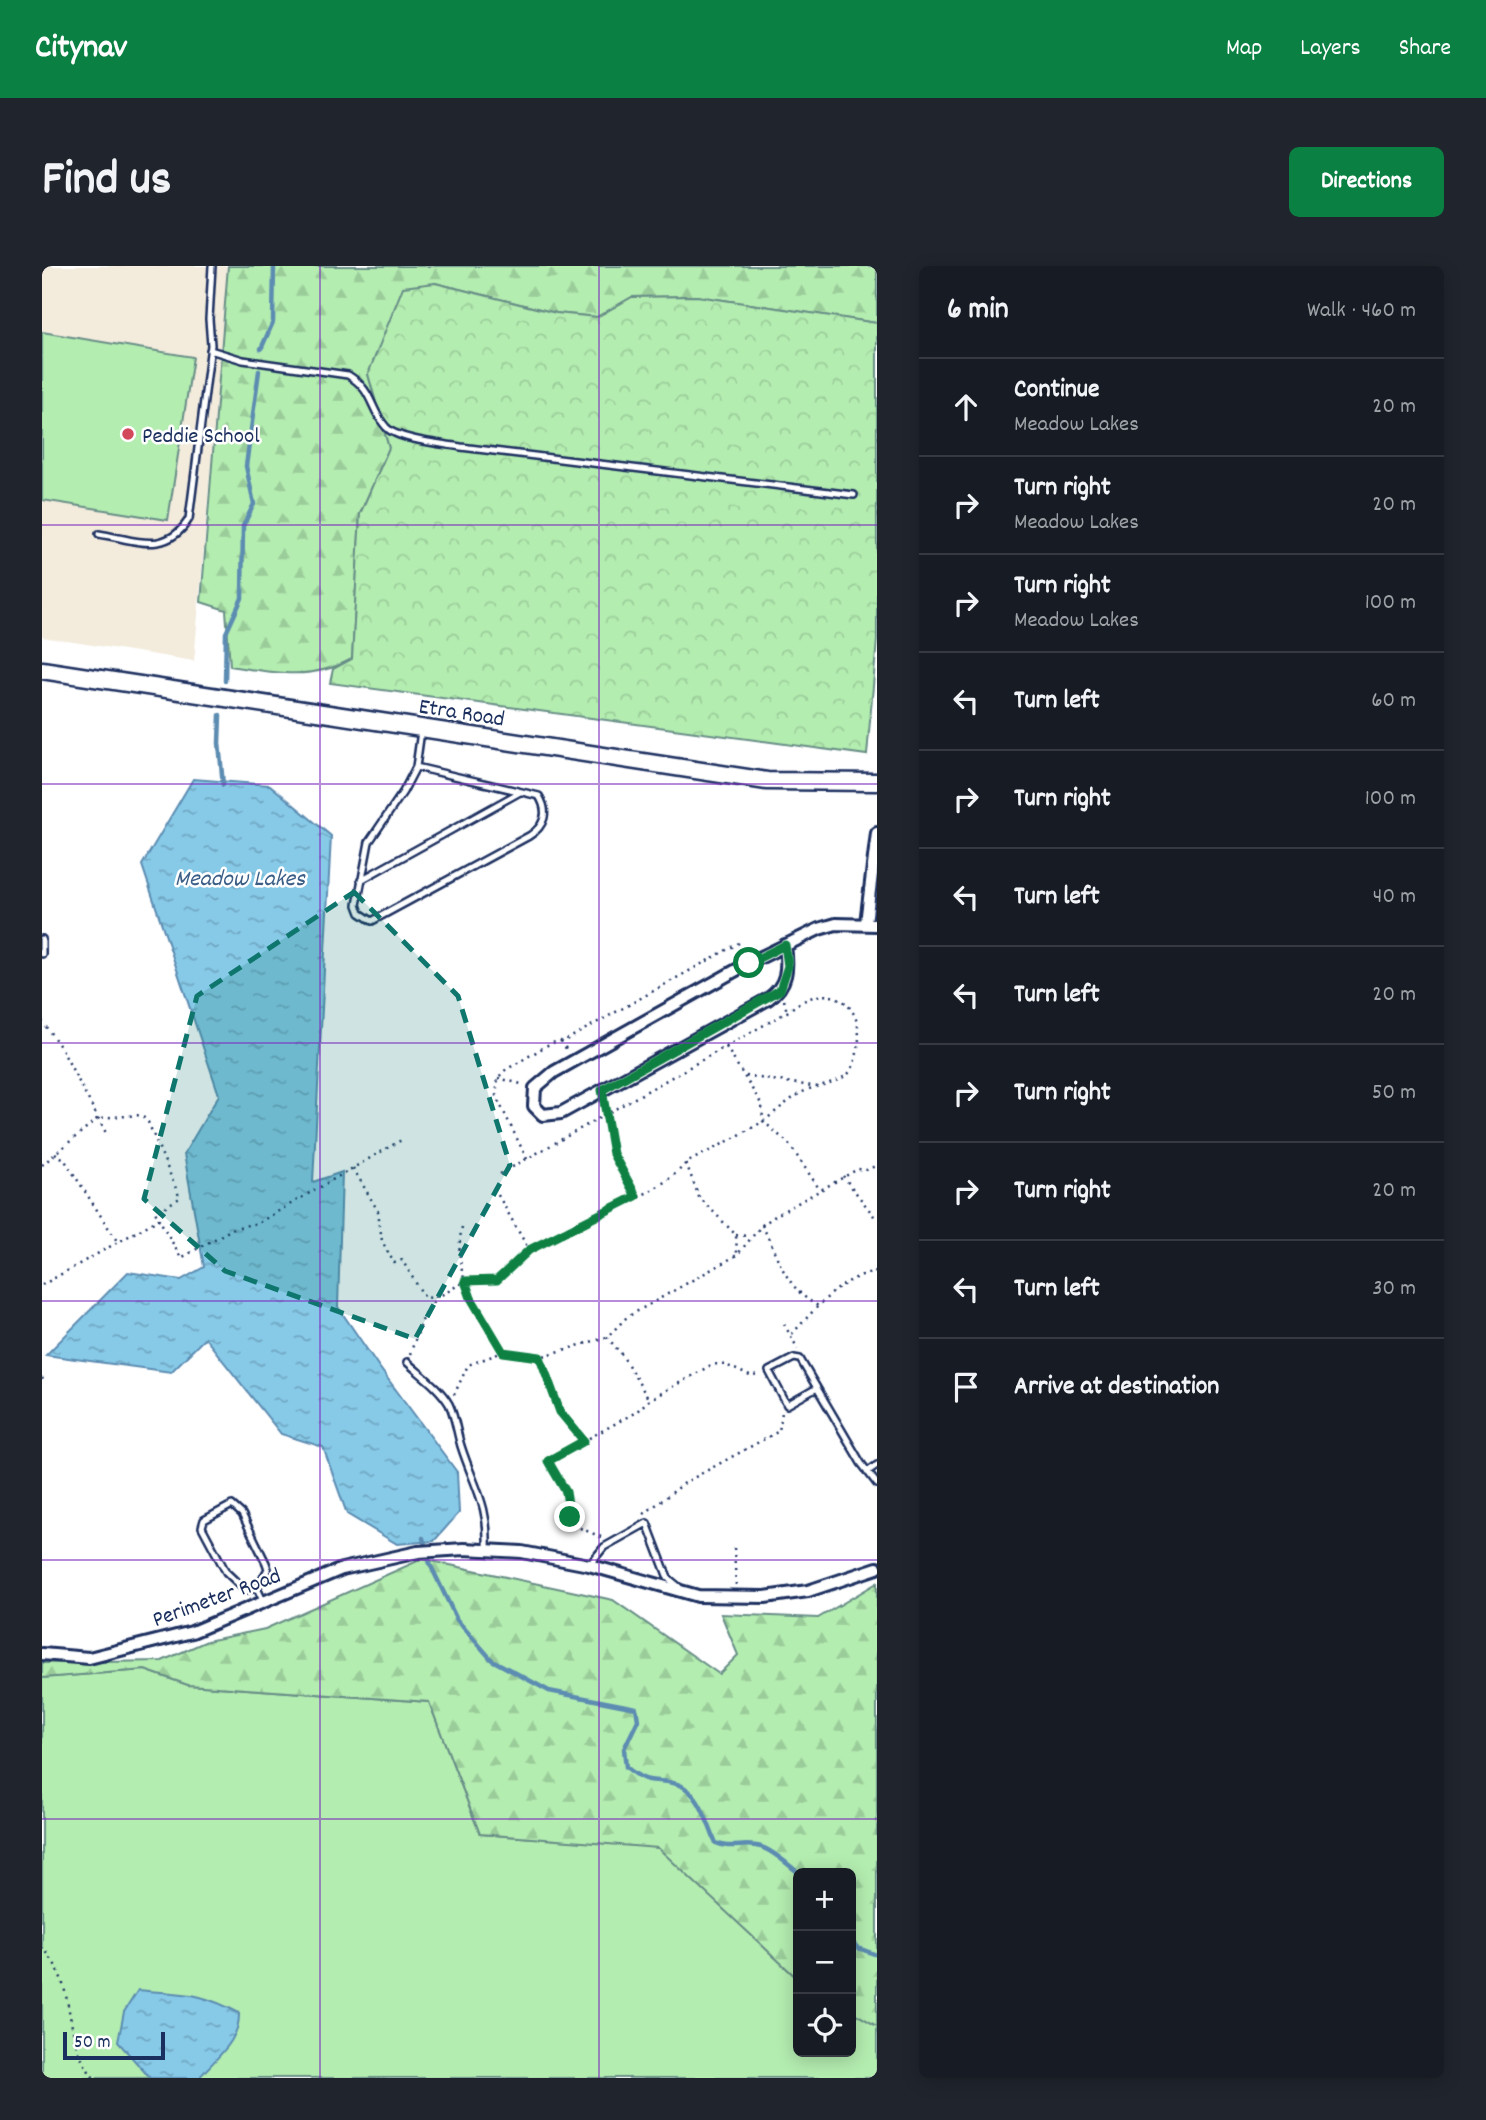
<!DOCTYPE html>
<meta charset="utf-8">
<style>
:root{--surface:#171b24;--page:#20242c;--text:#f1f3f6;--muted:#9ea1a6;--line:#363941;--accent:#0b8043}
body{margin:0;font-family:Dekko,sans-serif;background:var(--page);color:var(--text)}
.controls{position:absolute;right:21px;bottom:21px;display:grid;overflow:hidden;border-radius:10px;box-shadow:0 4px 18px #0003}
.controls button{width:63px;height:63px;display:grid;place-items:center;padding:0;border:0;border-bottom:2px solid var(--line);background:var(--surface);color:var(--text);font:35px sans-serif}
.scale{position:absolute;left:21px;bottom:18px;width:102px;box-sizing:border-box;padding-left:7px;border:4px solid #1b2f5e;border-top:0;font-size:19px;line-height:24px;white-space:nowrap;color:#1b2f5e;-webkit-text-stroke:5px #fff;paint-order:stroke}
.stop{position:absolute;width:21px;height:21px;margin:-16px;border:5px solid #0b8043;border-radius:50%;background:#fff}
.stop.end{background:#0b8043;border-color:#fff;box-shadow:0 2px 7px #0008}
.list{margin:0;padding:0;list-style:none}
h2{display:flex;justify-content:space-between;align-items:center;height:91px;margin:0;padding:0 28px;font-size:30px}
h2 small{font-size:23px;font-weight:400;color:var(--muted)}
.list li{display:grid;grid-template-columns:46px 1fr auto;gap:21px;align-items:center;box-sizing:border-box;height:98px;padding:0 28px;border-top:2px solid var(--line)}
.list b{display:block;font-size:26px;white-space:nowrap}
.list p{margin:0;font-size:23px;white-space:nowrap;color:var(--muted)}
.list em{font-size:23px;font-style:normal;color:var(--muted)}
.icon{flex:none;width:38px;height:38px;fill:none;stroke:currentColor;stroke-width:2;stroke-linecap:round;stroke-linejoin:round}
.map{position:relative;flex:none;width:835px;height:1812px;overflow:hidden;border-radius:10px}
header{display:flex;align-items:center;gap:42px;box-sizing:border-box;height:98px;padding:0 35px;background:var(--accent);color:#fff}
header strong{font-size:33px}
nav{display:flex;gap:38px;margin-inline-start:auto;font-size:24px}
.intro{display:flex;align-items:center;justify-content:space-between;box-sizing:border-box;height:168px;padding:0 42px}
h1{margin:0;font-size:49px}
.button{padding:18px 32px;border-radius:10px;background:var(--accent);color:#fff;font-size:24px;font-weight:700}
main{display:flex;gap:42px;padding:0 42px}
aside{flex:1;background:var(--surface);border-radius:10px;box-shadow:0 4px 18px #0003}
.map>svg:first-child{display:block}
.built{fill:#f3ebdc}
.grass{fill:#b4edb0;stroke:#688e87;stroke-width:2}
.forest{fill:url(#forest-firs);stroke:#688e87;stroke-width:2}
.park{fill:url(#park-crowns);stroke:#688e87;stroke-width:2}
.water{fill:url(#water-ripples);stroke:#5c8cb1;stroke-width:2}
.lines{fill:none;stroke-linecap:round;stroke-linejoin:round}
.stream{stroke:#5c8cb1;stroke-width:4.5}
.service-casing{stroke:#1b2f5e;stroke-width:10}
.minor-casing{stroke:#1b2f5e;stroke-width:16}
.secondary-casing{stroke:#1b2f5e;stroke-width:21}
.path{stroke:#1b2f5e;stroke-width:2.5;stroke-dasharray:2 5;stroke-linecap:butt}
.service{stroke:#fff;stroke-width:5}
.minor{stroke:#fff;stroke-width:10}
.secondary{stroke:#fff;stroke-width:16}
.route{stroke:#0b8043;stroke-width:9}
.marked{fill:#0f766e;fill-opacity:0.2;stroke:#0f766e;stroke-width:5;stroke-dasharray:14 9;stroke-linejoin:round}
.grid{fill:none;stroke:#7b2cbf;stroke-width:2;stroke-opacity:0.55}
.poi-dot{fill:#d1495b;stroke:#fff;stroke-width:2.5}
.labels{text-anchor:middle;stroke-width:5;stroke-linejoin:round;paint-order:stroke}
.poi-label{font-size:23px;fill:#1b2f5e;stroke:#fff;text-anchor:start}
.street-label{font-size:23px;fill:#1b2f5e;stroke:#fff}
.water-label{font-size:24px;font-style:italic;fill:#3b5e87;stroke:#fff}
</style>
<header>
<strong>Citynav</strong>
<nav><a>Map</a><a>Layers</a><a>Share</a></nav>
</header>
<div class="intro"><h1>Find us</h1><a class="button">Directions</a></div>
<main>
<div class="map">
<svg width="835" height="1812" viewBox="0 0 835 1812">
<defs>
<pattern id="forest-firs" width="22" height="20" patternUnits="userSpaceOnUse" patternTransform="scale(1.75)"><rect width="22" height="20" fill="#b4edb0"/><path d="M5 1l3.5 6h-7zM16 11l3.5 6h-7z" fill="#9acc9a"/></pattern>
<pattern id="park-crowns" width="20" height="18" patternUnits="userSpaceOnUse" patternTransform="scale(1.75)"><rect width="20" height="18" fill="#b4edb0"/><path d="M2 6a3 3 0 1 1 6 0M12 15a3 3 0 1 1 6 0" fill="none" stroke="#9acc9a"/></pattern>
<pattern id="water-ripples" width="26" height="14" patternUnits="userSpaceOnUse" patternTransform="scale(1.75)"><rect width="26" height="14" fill="#87cae8"/><path d="M2 4q2-2 4 0t4 0M15 11q2-2 4 0t4 0" fill="none" stroke="#6ea4bf"/></pattern>
</defs>
<rect width="100%" height="100%" fill="#fff"/>
<filter id="ink" filterUnits="userSpaceOnUse"><feTurbulence type="fractalNoise" baseFrequency=".0143" numOctaves="2"/><feDisplacementMap in="SourceGraphic" scale="14" xChannelSelector="R" yChannelSelector="G"/><feConvolveMatrix kernelMatrix="1 2 1 2 8 2 1 2 1" color-interpolation-filters="sRGB"/></filter>
<g filter="url(#ink)">
<path class="built" d="M0 0H186L152 395 0 371Z"/>
<path class="grass" d="M0 66 151 91 126 254 0 234Z
M103 1404 146 1419 387 1436 438 1568 616 1581 756 1713V1786H809V1745L835 1760V1812H0V1412Z"/>
<path class="forest" d="M186 0H835V57L655 30 590 31 555 51 514 47 393 17 326 108 347 182 318 248 310 393C269 415 231 407 188 400L184 344 159 336Z
M380 1293 571 1334 677 1408 696 1389 679 1348 776 1352 835 1317V1760L809 1745V1607H756V1713L616 1582 438 1568 387 1436 146 1419 103 1404 0 1412V1397L120 1395 165 1375 223 1363Z"/>
<path class="park" d="M393 17 514 47 555 51 590 31 655 30 835 57V374L825 489 288 417 291 403 310 393 318 248 347 182 326 108 361 21Z"/>
<path class="water" d="M151 513 228 519 289 570 271 916 300 906 296 1041 337 1101 415 1206 417 1247 392 1275 355 1278 305 1248 281 1181 239 1168 163 1072 129 1106 4 1089 86 1006 139 1014 162 1001 142 888 177 829 100 599Z
M96 1724C142 1729 154 1724 197 1747 198 1776 174 1791 157 1812H108L76 1776 82 1746Z"/>
<g class="lines">
<path class="stream" d="M219 83 231 56 232 0
M183 415 184 367 200 332 201 260 212 238 204 200 217 105
M178 449 177 477 181 519
M381 1272 388 1298 415 1354 450 1394 507 1425 594 1442 596 1454 582 1483 584 1501C610 1522 608 1510 635 1518 658 1525 665 1557 674 1577 689 1584 702 1576 719 1581 732 1585 746 1599 757 1607
M809 1675 816 1682 835 1689"/>
<g class="service-casing">
<path id="service" d="M168 84 201 94 306 109C332 125 327 142 344 161 355 174 402 178 419 181L812 229
M57 268C94 274 124 290 147 253L169 79 167 53 170 0
M374 501 497 530C507 546 503 560 487 570L330 655 318 647 315 639 327 576 361 526 374 501 379 465
M319 614 478 526
M0 673V688
M365 1096C379 1109 397 1121 407 1138 413 1150 415 1167 419 1180 432 1221 447 1238 445 1283
M775 1122 745 1139 727 1105 752 1092 758 1093 819 1197 835 1218
M825 1206 835 1199
M548 1298 562 1281 605 1257 626 1312 637 1321
M215 1322 226 1303 224 1297 200 1248 190 1239 162 1254 160 1261 184 1306 203 1324 215 1322 222 1337"/>
</g>
<g class="minor-casing">
<path id="minor" d="M824 657 835 567
M743 679C746 702 746 719 726 733L519 847 501 849 492 840 493 822 512 806 707 697 777 663 794 658 835 659
M0 1388 47 1392 150 1366 300 1303 376 1286 422 1283 480 1286 547 1299 656 1330 723 1331 766 1325 835 1302"/>
</g>
<g class="secondary-casing">
<path id="secondary" d="M0 404 725 515 835 516"/>
</g>
<path class="path" d="M742 734 745 746
M0 755 19 782 64 867
M519 775 526 786
M684 781 720 839 721 855 747 878 778 924
M704 810 770 820
M456 812 483 819
M563 834 571 889 594 930
M13 887 22 893 75 975
M485 893 454 830 456 812 462 805 509 777 524 774 697 677
M644 897 657 931 694 969 695 989
M0 899 56 852 99 849 106 856 138 932 113 946 117 953
M311 902 336 945 340 975 352 997 360 994 383 1032C407 1031 411 1018 426 1015 435 1013 446 1015 455 1014 482 989 510 968 545 953 578 939 620 925 644 897 669 884 695 871 720 856 733 847 745 835 759 827 774 818 795 819 808 806 835 753 797 702 745 746L458 908
M801 910 835 954
M456 929 487 984
M720 959C737 992 742 1021 776 1040
M420 961C409 1010 437 1046 461 1086
M694 969 708 970
M0 1019 117 953 139 992 192 962 216 957 361 873
M742 1058 756 1083
M750 1068C774 1042 799 1011 835 1005
M565 1071 580 1089 607 1134
M368 1088 383 1047 395 1031
M498 1091 518 1146 542 1175
M0 1112 2 1115
M412 1129 426 1099 461 1086 498 1091 565 1071 585 1051 695 989 720 959 736 948 816 903 825 904 835 899
M602 1248 644 1216 737 1165 740 1146
M559 1271 531 1259 524 1226 506 1195 594 1146 607 1134 671 1098 684 1099 710 1111 717 1108
M692 1282 694 1320
M0 1681C37 1720 18 1770 52 1812"/>
<use href="#service" class="service"/>
<use href="#minor" class="minor"/>
<use href="#secondary" class="secondary"/>
</g>
</g>
<g class="lines" filter="url(#ink)">
<path class="route" d="M528 1251 524 1226 506 1195 542 1175 518 1146 498 1091 461 1086 429 1032 423 1015 455 1014 487 984 594 930 571 888 560 824 738 724 746 700 743 679 707 697"/>
</g>
<path class="marked" d="M312 626 416 730 468 899 373 1073 183 1005 102 933 155 730Z"/>
<path class="grid" d="M278 0V1812M557 0V1812M0 259H835M0 518H835M0 777H835M0 1035H835M0 1294H835M0 1553H835"/>
<circle class="poi-dot" cx="86" cy="168" r="7"/>
<g class="labels">
<g class="poi-label">
<text x="100" y="176">Peddie School</text>
</g>
<g class="street-label">
<text transform="translate(420 445) rotate(9)" y="8">Etra Road</text>
<text transform="translate(174 1330) rotate(-20)" y="8">Perimeter Road</text>
</g>
<g class="water-label">
<text x="198" y="619">Meadow Lakes</text>
</g>
</g>
</svg>
<div class="controls">
<button>+</button>
<button>−</button>
<button><svg class="icon" aria-label="locate" viewBox="0 0 24 24"><circle cx="12" cy="12" r="6"/><path d="M12 2v4M12 18v4M2 12h4M18 12h4"/></svg></button>
</div>
<div class="scale">50 m</div>
<div class="stop" style="left:707px;top:697px"></div>
<div class="stop end" style="left:528px;top:1251px"></div>
</div>
<aside>
<h2>6 min<small>Walk · 460 m</small></h2>
<ul class="list">
<li><svg class="icon" aria-label="ahead" viewBox="0 0 24 24"><path d="M12 20V5M6 11l6-6 6 6"/></svg><div><b>Continue</b><p>Meadow Lakes</p></div><em>20 m</em></li>
<li><svg class="icon" aria-label="right" viewBox="0 0 24 24"><path d="M7 20v-9h11M14 6l5 5-5 5"/></svg><div><b>Turn right</b><p>Meadow Lakes</p></div><em>20 m</em></li>
<li><svg class="icon" aria-label="right" viewBox="0 0 24 24"><path d="M7 20v-9h11M14 6l5 5-5 5"/></svg><div><b>Turn right</b><p>Meadow Lakes</p></div><em>100 m</em></li>
<li><svg class="icon" aria-label="left" viewBox="0 0 24 24"><path d="M17 20v-9H6M10 6l-5 5 5 5"/></svg><div><b>Turn left</b></div><em>60 m</em></li>
<li><svg class="icon" aria-label="right" viewBox="0 0 24 24"><path d="M7 20v-9h11M14 6l5 5-5 5"/></svg><div><b>Turn right</b></div><em>100 m</em></li>
<li><svg class="icon" aria-label="left" viewBox="0 0 24 24"><path d="M17 20v-9H6M10 6l-5 5 5 5"/></svg><div><b>Turn left</b></div><em>40 m</em></li>
<li><svg class="icon" aria-label="left" viewBox="0 0 24 24"><path d="M17 20v-9H6M10 6l-5 5 5 5"/></svg><div><b>Turn left</b></div><em>20 m</em></li>
<li><svg class="icon" aria-label="right" viewBox="0 0 24 24"><path d="M7 20v-9h11M14 6l5 5-5 5"/></svg><div><b>Turn right</b></div><em>50 m</em></li>
<li><svg class="icon" aria-label="right" viewBox="0 0 24 24"><path d="M7 20v-9h11M14 6l5 5-5 5"/></svg><div><b>Turn right</b></div><em>20 m</em></li>
<li><svg class="icon" aria-label="left" viewBox="0 0 24 24"><path d="M17 20v-9H6M10 6l-5 5 5 5"/></svg><div><b>Turn left</b></div><em>30 m</em></li>
<li><svg class="icon" aria-label="arrive" viewBox="0 0 24 24"><path d="M6 21V4h12l-3 4 3 4H6"/></svg><div><b>Arrive at destination</b></div></li>
</ul>
</aside>
</main>
